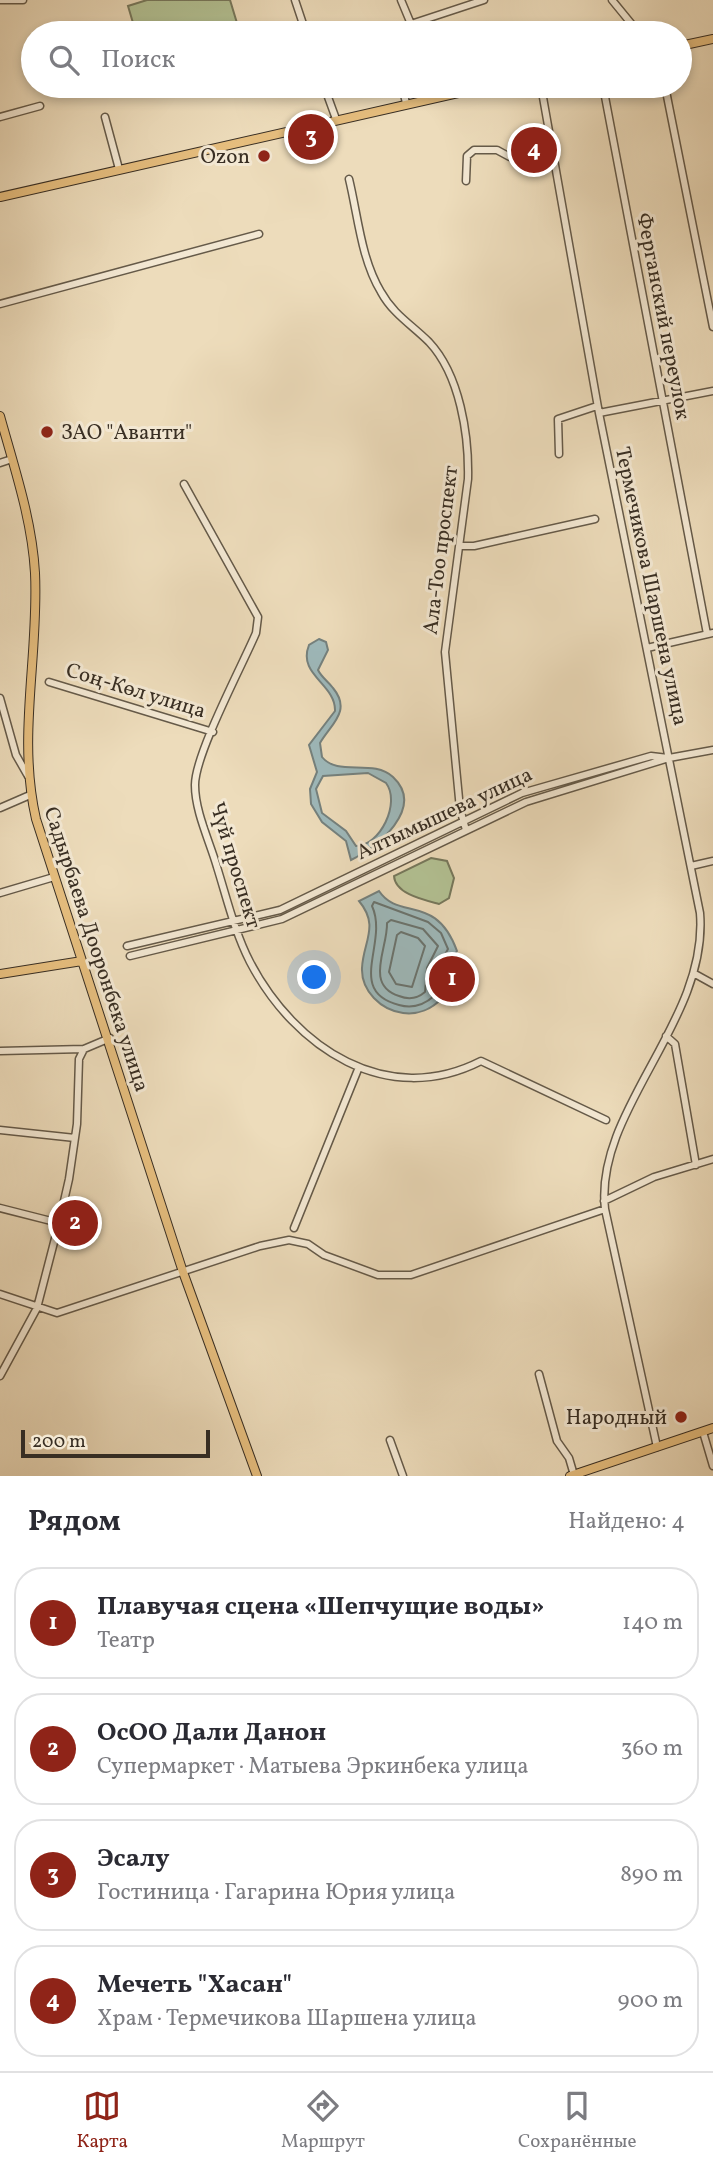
<!DOCTYPE html>
<html lang="ru">
<meta charset="utf-8">
<style>
:root{--surface:#fff;--page:#f7f7f7;--text:#2b2b33;--muted:#7c7c81;--line:#e1e1e2;--accent:#8f2418}
body{margin:0;font-family:Vollkorn,serif;background:var(--page);color:var(--text)}
.scale{position:absolute;left:21px;bottom:18px;width:189px;box-sizing:border-box;padding-left:7px;border:4px solid #382e23;border-top:0;font-size:19px;line-height:24px;white-space:nowrap;color:#382e23;-webkit-text-stroke:5px #f3e8d3;paint-order:stroke}
.you{position:absolute;left:315px;top:978px;width:24px;height:24px;margin:-18px;border:5px solid #fff;border-radius:50%;background:#1a73e8;box-shadow:0 0 0 10px #1a73e833}
.badge{display:grid;place-items:center;width:46px;height:46px;border-radius:50%;background:var(--accent);color:#fff;font-size:23px;font-weight:700}
.pin{position:absolute;translate:-50% -50%;border:4px solid #fff;box-shadow:0 2px 7px #0006}
.list{margin:0;padding:0;list-style:none}
h2{display:flex;justify-content:space-between;align-items:center;height:91px;margin:0;padding:0 28px;font-size:30px}
h2 small{font-size:23px;font-weight:400;color:var(--muted)}
.list li{display:grid;grid-template-columns:46px 1fr auto;gap:21px;align-items:center;box-sizing:border-box;height:112px;margin:0 14px 14px;padding:0 14px;border:2px solid var(--line);border-radius:28px}
.list b{display:block;font-size:26px;white-space:nowrap}
.list p{margin:0;font-size:23px;white-space:nowrap;color:var(--muted)}
.list em{font-size:23px;font-style:normal;color:var(--muted)}
.icon{flex:none;width:38px;height:38px;fill:none;stroke:currentColor;stroke-width:2;stroke-linecap:round;stroke-linejoin:round}
.map{position:relative;flex:none;width:713px;height:1476px;overflow:hidden}
.search{position:absolute;background:var(--surface);box-shadow:0 4px 10px #0003;left:21px;right:21px;top:21px;height:77px;display:flex;align-items:center;gap:18px;box-sizing:border-box;padding:0 24px;border-radius:38px;color:var(--muted);font-size:26px}
.sheet{height:595px;background:var(--surface)}
nav{display:flex;justify-content:space-around;align-items:center;box-sizing:border-box;height:98px;border-top:2px solid var(--line);background:var(--surface);font-size:19px;color:var(--muted)}
nav a{display:grid;justify-items:center;gap:4px}
nav .on{color:var(--accent)}
.map>svg:first-child{display:block}
.green{fill:#b3c294;stroke:#76785c;stroke-width:2}
.water{fill:#9eb9bb;stroke:#75817e;stroke-width:2;fill-rule:evenodd}
.lines{fill:none;stroke-linecap:round;stroke-linejoin:round}
.shore{stroke:#6b746f;stroke-width:2}
.minor-casing{stroke:#655a49;stroke-width:9}
.major-casing{stroke:#382e23;stroke-width:10}
.minor{stroke:#f3e8d3;stroke-width:6}
.major{stroke:#e6be7e;stroke-width:8}
.poi-dot{fill:#8f2418;stroke:#f3e8d3;stroke-width:2.5}
.labels{text-anchor:middle;stroke-width:6;stroke-linejoin:round;paint-order:stroke}
.poi-label{font-size:21px;fill:#382e23;stroke:#f3e8d3;text-anchor:end}
.street-label{font-size:21px;fill:#382e23;stroke:#f3e8d3}
</style>
<div class="map">
<svg width="713" height="1476" viewBox="0 0 713 1476">
<rect width="100%" height="100%" fill="#eddcbb"/>
<filter id="stains"><feTurbulence type="fractalNoise" baseFrequency=".00286" numOctaves="4"/><feColorMatrix values="0 0 0 0 .2 0 0 0 0 .09 0 0 0 0 .02 0 0 0 .5 -.17"/></filter>
<radialGradient id="worn" r=".72"><stop offset=".6" stop-color="#630" stop-opacity="0"/><stop offset="1" stop-color="#630" stop-opacity=".3"/></radialGradient>
<path class="green" d="M147 0H230L240 33H136L128 6Z
M431 858 447 861 454 878 449 898 439 904C424 900 395 894 394 876Z"/>
<path class="water" d="M319 639 326 642 328 650 318 670C322 678 328 681 333 688 352 711 331 724 320 743L322 757C338 777 373 758 393 777 426 808 377 848 351 860L346 841 322 822 311 804 310 789 317 772 309 745 335 711C336 684 297 675 309 645ZM368 773 386 783C401 803 380 846 356 846L346 831 322 813 316 789 323 776Z
M379 891C399 921 436 893 457 951L443 973 442 998C432 1009 418 1015 403 1013 381 1010 361 991 362 968 363 942 380 926 359 901Z"/>
<g class="lines">
<path class="shore" d="M374 902 428 922 441 933 448 949 436 971 434 996C424 1005 413 1009 399 1005 345 991 389 943 372 906Z
M391 920 423 929 438 946 427 968 425 992C418 998 409 1000 399 996 364 985 388 948 387 923Z
M401 932 418 938 425 946 412 987 396 984 389 972 397 935Z"/>
<g class="minor-casing">
<path id="minor" d="M0 0H23
M295 0 306 33
M401 0 411 24 484 0
M612 0 639 33
M324 86 336 119
M402 86 406 103
M541 86 599 413 700 913C709 1021 594 1110 605 1209L657 1447
M603 86 707 634
M665 86 713 327
M0 117 40 106
M105 117 119 169
M349 179C358 216 361 259 381 292 393 314 412 325 429 342 460 375 469 435 468 479L445 652 460 809 466 830
M466 181 467 156 474 150H497L510 157 526 159 553 153
M0 304 259 234
M599 413 713 391
M559 454 558 419 597 406
M0 463 12 459
M184 484 258 617 256 633C242 666 195 754 195 785 195 812 210 842 217 867 227 899 235 933 250 962 295 1048 387 1109 481 1061L606 1120
M460 546H474L595 519
M647 648 713 633
M49 682 213 732
M0 698 16 755 28 776
M0 808 30 795
M691 866 713 861
M0 893 54 877
M127 946 280 910 522 793 651 756 668 758
M130 956 282 919 526 802 669 758 713 750
M695 974 713 984
M666 1036 675 1044 696 1165
M0 1051 84 1049
M0 1130 75 1138
M604 1201 654 1177 713 1159
M0 1208 59 1223
M294 1228 359 1067
M0 1294 57 1313 260 1246 289 1240 308 1244 324 1255 378 1275H411L605 1209
M539 1374 557 1441 569 1458 574 1475
M0 1376 37 1308 59 1223 69 1179 77 1124 79 1059 84 1049 110 1038
M703 1432 713 1466
M390 1440 403 1476"/>
</g>
<g class="major-casing">
<path id="major" d="M680 46 713 39
M0 197 489 86
M0 416C14 467 32 519 35 573 39 656 17 736 36 819L183 1272 257 1476
M0 974 82 961
M570 1476 713 1428"/>
</g>
<use href="#minor" class="minor"/>
<use href="#major" class="major"/>
</g>
<g class="poi-dot">
<circle cx="264" cy="156" r="7"/>
<circle cx="47" cy="432" r="7"/>
<circle cx="681" cy="1417" r="7"/>
</g>
<g class="labels">
<g class="poi-label">
<text x="250" y="163">Ozon</text>
<text x="61" y="439" text-anchor="start">ЗАО "Аванти"</text>
<text x="667" y="1424">Народный</text>
</g>
<g class="street-label">
<text transform="translate(664 316) rotate(79)" y="7">Ферганский переулок</text>
<text transform="translate(440 550) rotate(-83)" y="7">Ала-Тоо проспект</text>
<text transform="translate(652 586) rotate(78)" y="7">Термечикова Шаршена улица</text>
<text transform="translate(136 690) rotate(17)" y="7">Соң-Көл улица</text>
<text transform="translate(444 813) rotate(-25)" y="7">Алтымышева улица</text>
<text transform="translate(236 865) rotate(73)" y="7">Чүй проспект</text>
<text transform="translate(97 949) rotate(72)" y="7">Садырбаева Дооронбека улица</text>
</g>
</g>
<rect width="100%" height="100%" filter="url(#stains)"/>
<rect width="100%" height="100%" fill="url(#worn)"/>
</svg>
<div class="scale">200 m</div>
<div class="you"></div>
<div class="pin badge" style="left:452px;top:979px">1</div>
<div class="pin badge" style="left:75px;top:1223px">2</div>
<div class="pin badge" style="left:311px;top:137px">3</div>
<div class="pin badge" style="left:534px;top:150px">4</div>
<div class="search"><svg class="icon" aria-label="search" viewBox="0 0 24 24"><circle cx="10" cy="10" r="6"/><path d="M15 15l6 6"/></svg>Поиск</div>
</div>
<section class="sheet">
<h2>Рядом<small>Найдено: 4</small></h2>
<ul class="list">
<li><span class="badge">1</span><div><b>Плавучая сцена «Шепчущие воды»</b><p>Театр</p></div><em>140 m</em></li>
<li><span class="badge">2</span><div><b>ОсОО Дали Данон</b><p>Супермаркет · Матыева Эркинбека улица</p></div><em>360 m</em></li>
<li><span class="badge">3</span><div><b>Эсалу</b><p>Гостиница · Гагарина Юрия улица</p></div><em>890 m</em></li>
<li><span class="badge">4</span><div><b>Мечеть &quot;Хасан&quot;</b><p>Храм · Термечикова Шаршена улица</p></div><em>900 m</em></li>
</ul>
</section>
<nav>
<a class="on"><svg class="icon" aria-label="map" viewBox="0 0 24 24"><path d="M3 6l6-2 6 2 6-2v14l-6 2-6-2-6 2zM9 4v14M15 6v14"/></svg>Карта</a>
<a><svg class="icon" aria-label="directions" viewBox="0 0 24 24"><path d="M12 3l9 9-9 9-9-9zM9 14v-3h6M13 9l2 2-2 2"/></svg>Маршрут</a>
<a><svg class="icon" aria-label="saved" viewBox="0 0 24 24"><path d="M7 4h10v16l-5-4-5 4z"/></svg>Сохранённые</a>
</nav>
